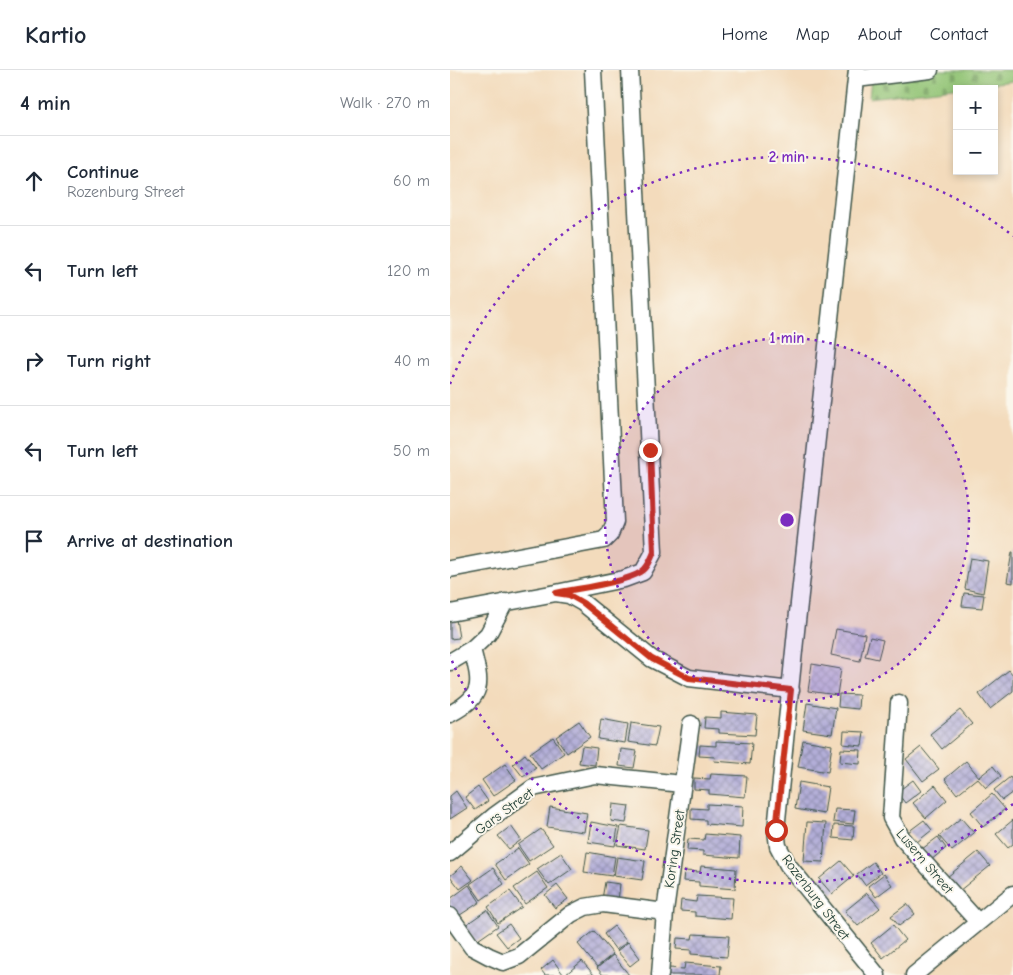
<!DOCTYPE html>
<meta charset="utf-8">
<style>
:root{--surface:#fff;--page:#f6f6f7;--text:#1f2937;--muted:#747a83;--line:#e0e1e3}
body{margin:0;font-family:"Comic Neue",sans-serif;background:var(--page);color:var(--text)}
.controls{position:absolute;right:15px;top:15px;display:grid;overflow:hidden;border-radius:0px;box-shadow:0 2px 8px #0003}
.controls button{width:45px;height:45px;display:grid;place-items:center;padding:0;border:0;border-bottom:1px solid var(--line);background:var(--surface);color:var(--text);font:25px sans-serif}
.stop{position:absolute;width:15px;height:15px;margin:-11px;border:4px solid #c8321e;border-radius:50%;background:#fff}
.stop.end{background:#c8321e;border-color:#fff;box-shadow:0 1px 5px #0008}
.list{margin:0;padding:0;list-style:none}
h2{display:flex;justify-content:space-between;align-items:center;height:65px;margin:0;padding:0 20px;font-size:21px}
h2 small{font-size:16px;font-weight:400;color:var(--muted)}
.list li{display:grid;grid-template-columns:32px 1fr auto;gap:15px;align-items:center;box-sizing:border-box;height:90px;padding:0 20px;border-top:1px solid var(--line)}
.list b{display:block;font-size:19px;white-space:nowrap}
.list p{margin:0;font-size:16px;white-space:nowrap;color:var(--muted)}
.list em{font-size:16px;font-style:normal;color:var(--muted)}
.icon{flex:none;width:28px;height:28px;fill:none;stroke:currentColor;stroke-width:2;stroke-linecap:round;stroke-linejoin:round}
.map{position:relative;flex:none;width:563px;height:905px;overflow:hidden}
header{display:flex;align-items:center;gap:30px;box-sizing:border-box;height:70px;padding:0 25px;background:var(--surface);border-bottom:1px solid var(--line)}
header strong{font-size:24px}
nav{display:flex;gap:28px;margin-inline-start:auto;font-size:18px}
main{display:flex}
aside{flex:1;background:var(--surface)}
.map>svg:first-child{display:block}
.cemetery{fill:url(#cemetery-stones);stroke:#588054}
.building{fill:url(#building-cross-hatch)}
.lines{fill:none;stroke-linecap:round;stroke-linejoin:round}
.minor-casing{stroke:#3f5548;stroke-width:19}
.minor{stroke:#fff;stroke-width:16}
.route{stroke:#c8321e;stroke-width:6}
.ring{fill:none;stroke:#7b2cbf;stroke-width:2.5;stroke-dasharray:2.5 5}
.labels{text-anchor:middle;stroke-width:4;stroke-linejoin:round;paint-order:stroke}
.street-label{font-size:14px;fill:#1f3d34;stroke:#fbf7ec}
.centre{fill:#7b2cbf;stroke:#fbf7ec;stroke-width:2.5}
.ring-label{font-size:15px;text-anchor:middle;font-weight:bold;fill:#7b2cbf;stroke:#fbf7ec;stroke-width:4;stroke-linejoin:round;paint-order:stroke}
</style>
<header>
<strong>Kartio</strong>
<nav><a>Home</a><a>Map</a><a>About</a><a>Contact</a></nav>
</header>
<main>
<aside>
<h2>4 min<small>Walk · 270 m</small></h2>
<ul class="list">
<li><svg class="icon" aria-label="ahead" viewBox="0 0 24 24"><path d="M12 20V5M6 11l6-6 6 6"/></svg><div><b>Continue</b><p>Rozenburg Street</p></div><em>60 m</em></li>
<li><svg class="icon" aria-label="left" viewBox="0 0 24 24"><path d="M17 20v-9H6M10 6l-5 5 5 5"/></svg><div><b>Turn left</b></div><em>120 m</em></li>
<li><svg class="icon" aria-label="right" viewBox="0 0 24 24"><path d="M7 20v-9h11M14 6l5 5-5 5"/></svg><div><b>Turn right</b></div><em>40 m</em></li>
<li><svg class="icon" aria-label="left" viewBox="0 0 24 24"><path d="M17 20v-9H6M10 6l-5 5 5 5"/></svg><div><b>Turn left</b></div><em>50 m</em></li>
<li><svg class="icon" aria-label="arrive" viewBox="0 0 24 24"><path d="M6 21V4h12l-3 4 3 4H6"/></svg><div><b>Arrive at destination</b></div></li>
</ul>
</aside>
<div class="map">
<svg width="563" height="905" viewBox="0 0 563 905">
<defs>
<pattern id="cemetery-stones" width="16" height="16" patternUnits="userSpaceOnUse" patternTransform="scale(1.25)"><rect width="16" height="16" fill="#90c373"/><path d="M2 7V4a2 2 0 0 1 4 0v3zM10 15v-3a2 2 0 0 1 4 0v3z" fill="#75a05f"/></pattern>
<pattern id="building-cross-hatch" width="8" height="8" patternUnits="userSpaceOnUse" patternTransform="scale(1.25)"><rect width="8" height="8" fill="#b3aed8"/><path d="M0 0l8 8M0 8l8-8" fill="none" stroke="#918fb0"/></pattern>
</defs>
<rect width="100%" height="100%" fill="#fbf7ec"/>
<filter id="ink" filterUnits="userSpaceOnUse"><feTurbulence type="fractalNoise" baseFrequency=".02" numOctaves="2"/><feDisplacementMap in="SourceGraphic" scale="10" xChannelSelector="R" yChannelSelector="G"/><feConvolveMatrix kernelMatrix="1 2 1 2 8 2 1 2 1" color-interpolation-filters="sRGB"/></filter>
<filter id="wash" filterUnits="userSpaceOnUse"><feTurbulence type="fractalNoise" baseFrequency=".0096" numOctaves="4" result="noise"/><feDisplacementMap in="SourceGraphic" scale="20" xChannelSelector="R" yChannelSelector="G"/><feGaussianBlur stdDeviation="1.12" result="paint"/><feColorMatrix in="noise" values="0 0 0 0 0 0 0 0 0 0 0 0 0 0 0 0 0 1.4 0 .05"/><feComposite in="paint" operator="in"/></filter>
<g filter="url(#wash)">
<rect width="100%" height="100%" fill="#f3dbbc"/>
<path class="cemetery" d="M422 0H563V11L419 28Z"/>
<g id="blocks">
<path class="building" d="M562 482H563V513L557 512Z
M520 488 538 491 533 523 515 519Z
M514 523 534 525 532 538 512 536Z
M6 549 9 568 0 569V551Z
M386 559 415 564 410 591 381 585Z
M420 567 433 570 428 589 415 586Z
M362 594 391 599 387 625 358 621Z
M559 600 563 605V621L540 639 529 624Z
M389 624 409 625 408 639 388 637Z
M357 633 386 638 382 664 353 660Z
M510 640 522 654 492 679 480 664Z
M271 642 307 645 305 665 269 663V659L254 658 255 647 271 648Z
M151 649 178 654 175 673 148 669Z
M129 651 140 667 117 683 106 667Z
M181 653 209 657 205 676 178 672Z
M394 661 414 662 412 676 393 674Z
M103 667 114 683 91 699 80 683Z
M353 670 382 675 378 702 348 697Z
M266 671 302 673 300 694 264 691 265 687 249 686 250 675 266 676Z
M132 676 147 678 145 695 129 693Z
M471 677 489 699 473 711 456 689Z
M171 679 187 681 184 698 169 696Z
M391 679 411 680 410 694 390 692Z
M75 684 86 698 73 707 63 694Z
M516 691 529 707 543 696 551 706 536 718 527 708 507 724 495 709Z
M55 694 66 710 43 726 32 710Z
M261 704 297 706 295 727 259 724V720L244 719V708L260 709Z
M560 707 563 712V722L552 730 544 720Z
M463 710 471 721 455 733 447 722Z
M349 712 378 717 374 744 345 739Z
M485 715 497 730 476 748 463 733Z
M28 717 38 731 25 740 15 727Z
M6 721 17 738 0 749V726Z
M542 724 555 739 533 757 521 742Z
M163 734 179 736 176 753 161 751Z
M257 734 293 736 292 757 256 754V750L241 749V738L257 739Z
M100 737 137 743 134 762 97 757Z
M385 739 405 740 403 754 383 752Z
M511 748 524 763 502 781 489 766Z
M474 750 482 760 467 772 458 762Z
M563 750V774L558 778 546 764Z
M141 752 168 757 165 776 138 772Z
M357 752 376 753 373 792 354 791Z
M384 755 404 756 403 770 383 768Z
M61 756 71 770 59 779 48 766Z
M171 756 198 760 195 779 167 775Z
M91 759 103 775 79 791 68 775Z
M255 764 290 767 289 788 253 785V781L237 780 238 769 254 770Z
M488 767 496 778 481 790 472 779Z
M68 778 79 794 56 810 45 794Z
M137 782 165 787 162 806 134 802Z
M528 782 540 796 509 821 497 807Z
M111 783 122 799 99 815 87 799Z
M167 787 195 791 192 810 164 806Z
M391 791 404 806 382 824 369 809Z
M423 792 431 803 415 815 407 804Z
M12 796 23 810 10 819 0 806Z
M251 796 286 799 285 819 249 816V812L233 811 234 801 250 802Z
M43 798 54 814 31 830 20 814Z
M87 802 98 818 75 834 64 818Z
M434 804 442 815 426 827 418 816Z
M155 812 170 814 168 831 152 829Z
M19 815 30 832 7 847 0 837V829Z
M107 815 118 829 105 838 95 825Z
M60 821 72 837 48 853 38 837Z
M417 823 430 838 408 856 395 841Z
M247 826 283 828 281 849 245 846V842L230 841 231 830 246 832Z
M457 834 465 844 449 856 441 846Z
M37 840 48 856 25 872 14 856Z
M59 854 69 868 57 877 46 863Z
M443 855 455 870 433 888 421 873Z
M164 856 177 872 166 880 154 864Z
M144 861 163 884 147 897 128 874Z
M243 864 279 866 277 887 241 884V880L226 879 227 868 242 869Z
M178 872 190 888 180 896 167 881Z
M163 885 179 905H153L147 898Z
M103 890 113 904 112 905H95L91 900Z
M132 891 144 905H115Z
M235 893 271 896 270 905H218L219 898 234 899Z"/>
</g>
</g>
<g filter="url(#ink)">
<use href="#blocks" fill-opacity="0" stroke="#3f5548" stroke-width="1"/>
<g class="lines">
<g class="minor-casing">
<path id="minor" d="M407 0 346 561 326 760 328 776 338 795 427 905
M406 9 480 0
M0 499 154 470 160 464 165 452 143 0
M106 523 174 509 193 502 204 482 180 0
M0 543 106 523 119 525 133 533 202 589 239 608 341 620
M0 592 22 579 38 564 55 532
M449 633 441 748 452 768 528 852
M0 644C35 625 31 614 22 579
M0 783 44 746 83 718 145 705 232 714
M0 846 22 877 39 886 53 892 69 886 121 844 135 837 153 834 215 842
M210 905 215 842 241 654
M464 905 563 824"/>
</g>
<use href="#minor" class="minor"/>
</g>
</g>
<g class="lines" filter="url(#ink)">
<path class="route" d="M200 380 204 482C201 489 198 498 191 502 173 513 129 518 106 523L119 525 133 533 202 589 239 608 341 620 326 760"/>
</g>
<circle cx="337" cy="450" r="182" fill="#7b2cbf" fill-opacity=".12"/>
<g class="ring">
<circle cx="337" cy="450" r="182"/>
<path d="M563 734A363 363 0 0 1 0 586M0 314A363 363 0 0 1 563 166"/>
</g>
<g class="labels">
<g class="street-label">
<text transform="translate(54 741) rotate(-36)" y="5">Gars Street</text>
<text transform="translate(224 779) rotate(-82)" y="5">Koring Street</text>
<text transform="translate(475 791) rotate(50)" y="5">Lusern Street</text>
<text transform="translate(366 827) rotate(53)" y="5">Rozenburg Street</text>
</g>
</g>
<circle cx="337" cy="450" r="8" class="centre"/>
<g class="ring-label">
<text x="337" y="92">2 min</text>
<text x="337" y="273">1 min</text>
</g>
</svg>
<div class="controls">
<button>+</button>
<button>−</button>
</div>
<div class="stop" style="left:326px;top:760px"></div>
<div class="stop end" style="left:200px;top:380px"></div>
</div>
</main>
